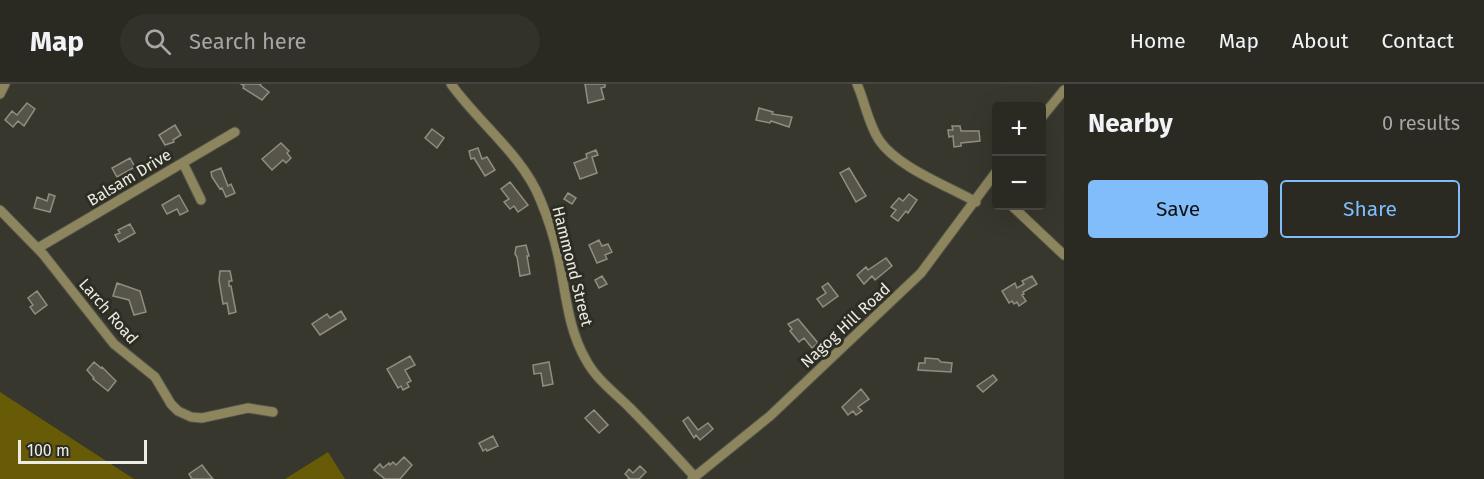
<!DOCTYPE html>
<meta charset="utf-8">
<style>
:root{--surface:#2a2922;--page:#32312a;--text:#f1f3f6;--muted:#a5a6a5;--line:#464540;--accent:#80bdfa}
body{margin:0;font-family:"Fira Sans",sans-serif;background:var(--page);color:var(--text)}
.controls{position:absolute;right:18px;top:18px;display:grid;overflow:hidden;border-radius:6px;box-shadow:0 6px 24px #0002}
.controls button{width:54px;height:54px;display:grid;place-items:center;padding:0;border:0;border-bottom:2px solid var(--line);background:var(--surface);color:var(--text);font:30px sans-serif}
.scale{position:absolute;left:18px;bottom:15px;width:129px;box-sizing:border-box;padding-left:6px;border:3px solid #ecebe4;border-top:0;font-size:16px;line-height:21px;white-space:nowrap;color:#ecebe4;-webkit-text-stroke:4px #2e2d23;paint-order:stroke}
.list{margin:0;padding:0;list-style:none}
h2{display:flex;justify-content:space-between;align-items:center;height:78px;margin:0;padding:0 24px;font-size:26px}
h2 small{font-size:20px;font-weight:400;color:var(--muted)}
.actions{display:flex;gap:12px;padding:18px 24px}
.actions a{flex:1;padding:14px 0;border:2px solid var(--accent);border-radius:6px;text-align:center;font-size:21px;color:var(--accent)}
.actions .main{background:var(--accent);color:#111}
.icon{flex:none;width:33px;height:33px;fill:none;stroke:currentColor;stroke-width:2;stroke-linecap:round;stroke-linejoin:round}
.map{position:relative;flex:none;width:1064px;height:395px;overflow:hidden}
header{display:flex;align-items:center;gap:36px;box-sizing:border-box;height:84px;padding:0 30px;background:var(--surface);border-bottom:2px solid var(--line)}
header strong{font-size:28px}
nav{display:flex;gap:33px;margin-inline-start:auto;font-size:21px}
.search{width:420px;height:54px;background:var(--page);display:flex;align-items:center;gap:15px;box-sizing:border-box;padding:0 21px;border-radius:33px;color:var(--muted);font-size:22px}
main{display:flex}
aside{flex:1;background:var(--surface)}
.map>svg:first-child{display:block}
.green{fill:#675b07}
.building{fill:#57554b;stroke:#908e83;stroke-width:1.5}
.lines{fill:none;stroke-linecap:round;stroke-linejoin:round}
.minor-casing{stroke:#55544a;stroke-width:11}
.minor{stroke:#8c855d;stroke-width:9}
.labels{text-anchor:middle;stroke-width:6;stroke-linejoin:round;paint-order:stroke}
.street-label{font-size:16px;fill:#ecebe4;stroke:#2e2d23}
</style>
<header>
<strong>Map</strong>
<div class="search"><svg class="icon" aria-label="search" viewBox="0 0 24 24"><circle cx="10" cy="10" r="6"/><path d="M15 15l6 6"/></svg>Search here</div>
<nav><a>Home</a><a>Map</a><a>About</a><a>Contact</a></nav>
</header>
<main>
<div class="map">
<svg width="1064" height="395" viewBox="0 0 1064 395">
<rect width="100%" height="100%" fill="#38372d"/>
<path class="green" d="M0 308 134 395H0Z
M328 368 345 395H285Z"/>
<path class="building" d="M241 0H261L260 1 269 8 262 16 243 4 244 2Z
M585 0H605V3L601 4 604 15 588 19Z
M27 19 35 25 24 42 18 37 13 43 5 36 12 27 17 31Z
M759 24 773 28 772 30 792 33 789 43 771 37 770 39 756 36Z
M175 41 181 51 173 56 174 58 165 61 159 51Z
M952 42H960L961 47H979L980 57 961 59V62L954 63 953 52 949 53 948 46H953Z
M432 45 444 54 437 64 425 54Z
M281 59 289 67 287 69 291 74 286 79 283 76 272 86 262 75Z
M478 64 482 75 487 73 495 86 485 92 474 74 471 75 469 67Z
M596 66 598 71 592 73 597 89 580 95 574 79 587 74 586 70Z
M130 74 135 83 117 93 112 84Z
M221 84 228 102 231 100 235 109 226 113 222 104 220 105 212 93 211 88Z
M849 84 866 112 856 118 840 89Z
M510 98 528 121 518 128 514 122 510 125 504 118 509 115 501 105Z
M568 109 576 114 572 120 564 115Z
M49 110 55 112 50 128 34 124 37 113 47 117Z
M909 110 917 116 908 129 906 127 898 137 891 132 896 126 891 123 899 114 903 117Z
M179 111 188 127 180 131 177 125 167 130 162 121Z
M130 140 135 149 119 158 115 151 120 149 118 146Z
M599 156 602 162 608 160 612 168 605 171 607 175 597 179 589 161Z
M526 161 529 172H527L530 190 520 192 517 173 515 170 516 163Z
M886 174 892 182 875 196 872 192 864 200 857 191 866 183 868 186Z
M220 187H230L232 197H229V202H231L236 228 229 230 227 219 223 220 219 196Z
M602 192 607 200 599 204 595 196Z
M1032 192 1037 200 1023 208 1024 210 1022 211 1026 217 1019 222 1017 218 1014 220 1012 217 1009 219 1002 207 1015 199 1017 204 1024 200 1022 197Z
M117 199 140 207 146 228 134 231 129 216 113 212Z
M828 199 838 212 823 223 817 215 826 209 822 203Z
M37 207 47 221 35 230 30 223 33 221 28 214Z
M341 227 346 235 320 251 312 240 327 230 330 234Z
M855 231 859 237 852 242 848 236Z
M798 235 818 259 812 264 804 254 799 258 790 247 792 245 788 240Z
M410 272 415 281 405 286 411 297 407 299 409 303 403 306 401 302 398 304 387 285Z
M925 274 938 275 941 278 952 279 951 288 918 286 919 279H925Z
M94 278 101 284 102 283 116 297 108 307 93 295 94 294 87 286Z
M549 278 553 300 543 302 541 289 534 290 533 281Z
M993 291 997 296 983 308 977 302Z
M861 305 869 315 858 323 862 327 856 331 853 327 848 331 842 323Z
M594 326 608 341 599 349 585 334Z
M688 333 698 346 708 339 713 345 700 356 696 351 694 354 683 337Z
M493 352 498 362 487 367 486 365 483 367 479 359Z
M404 373 412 381 400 395H385L374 386 380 380 383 384 389 379 390 381 393 378 396 381Z
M202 381 208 389 213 395H192L189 390Z
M640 382 646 388 639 395H628L629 394 625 390 629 385 633 389Z"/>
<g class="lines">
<g class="minor-casing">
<path id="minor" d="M451 0C478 38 523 72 540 115 548 134 555 156 559 176 566 210 568 245 586 276 596 295 614 308 629 323 652 346 673 369 695 393
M857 0C865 18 868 39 879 56 897 83 948 102 976 118
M0 10 5 0
M1042 33 1064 6
M183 79 201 116
M1012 122 1064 171
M0 126 43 170 114 260 155 293 171 320 178 327 191 333 202 334 248 324 273 328
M38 164 235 48
M692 395 770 332 921 189 996 88"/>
</g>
<use href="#minor" class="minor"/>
</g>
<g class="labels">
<g class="street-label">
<text transform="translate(129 93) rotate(-31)" y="6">Balsam Drive</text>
<text transform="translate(573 182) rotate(76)" y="6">Hammond Street</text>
<text transform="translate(109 227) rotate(49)" y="6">Larch Road</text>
<text transform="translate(845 241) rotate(-43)" y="6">Nagog Hill Road</text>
</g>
</g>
</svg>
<div class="controls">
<button>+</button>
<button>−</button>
</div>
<div class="scale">100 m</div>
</div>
<aside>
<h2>Nearby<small>0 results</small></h2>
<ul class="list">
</ul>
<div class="actions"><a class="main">Save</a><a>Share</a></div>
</aside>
</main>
